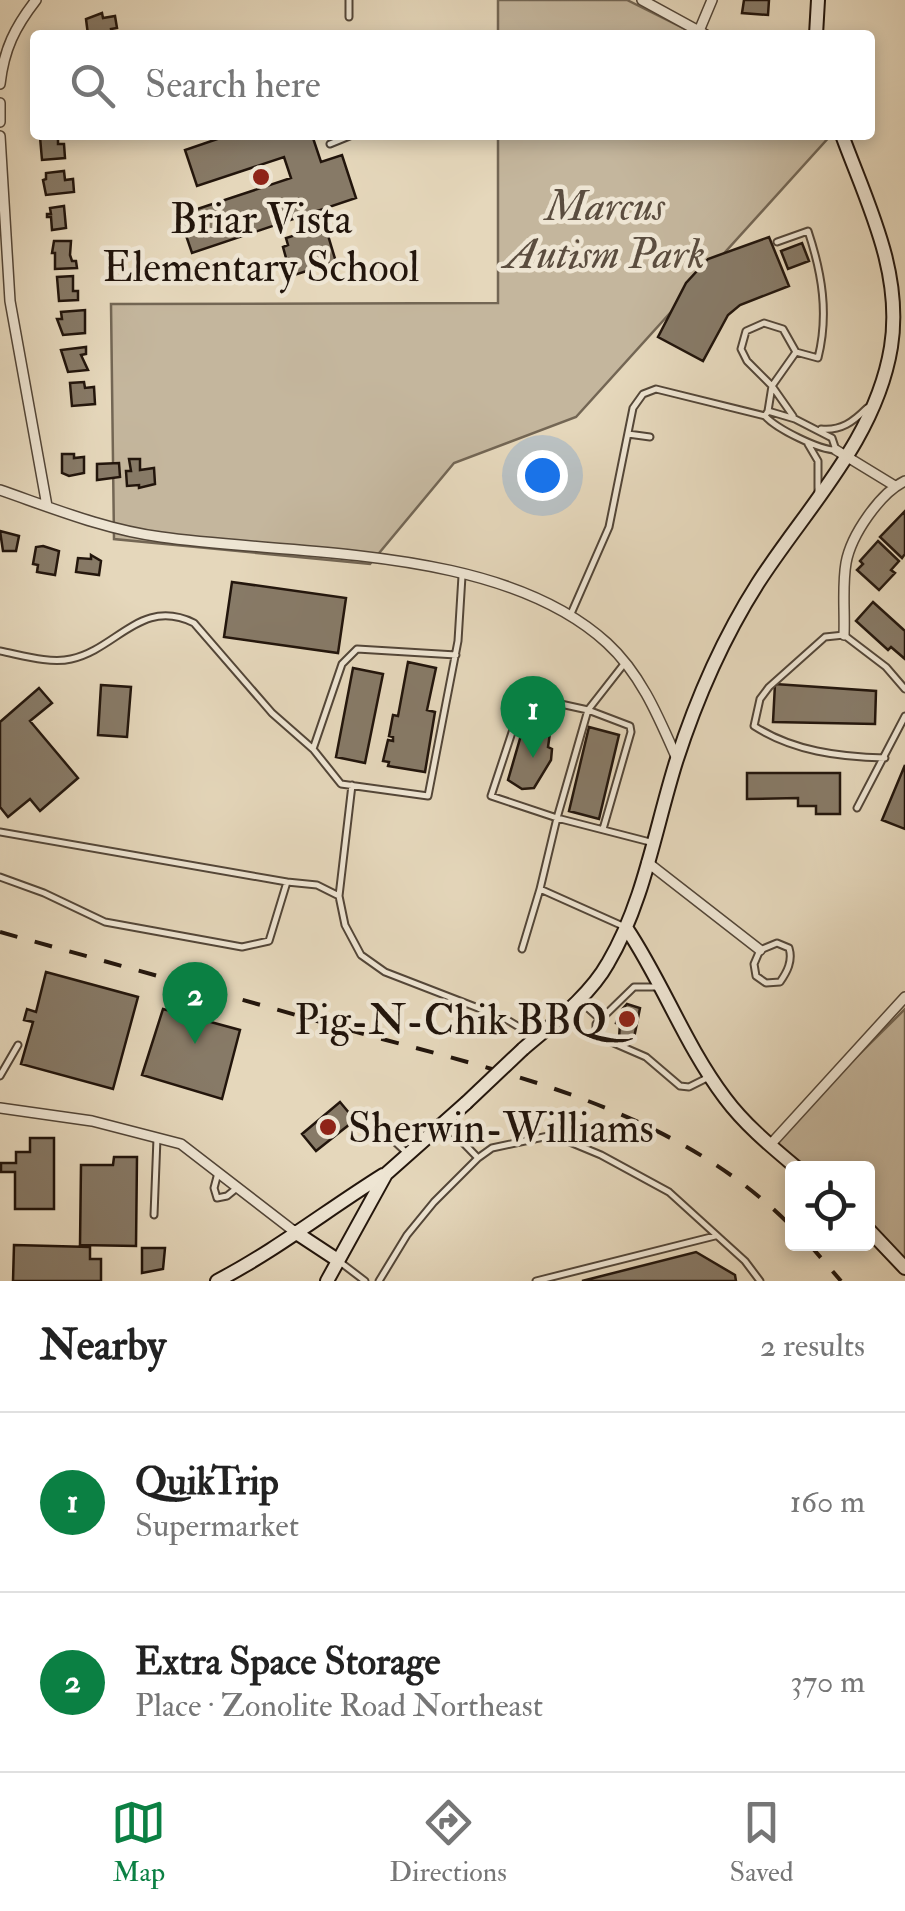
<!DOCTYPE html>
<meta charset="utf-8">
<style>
:root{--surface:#fff;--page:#f2f2f2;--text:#222;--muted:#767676;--line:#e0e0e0;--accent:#0b8043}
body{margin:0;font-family:"IM FELL Double Pica",serif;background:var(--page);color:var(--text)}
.controls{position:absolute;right:30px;bottom:30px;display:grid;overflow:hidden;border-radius:10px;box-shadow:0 5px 15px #0003}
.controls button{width:90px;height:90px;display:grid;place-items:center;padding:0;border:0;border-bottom:2px solid var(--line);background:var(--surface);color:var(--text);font:50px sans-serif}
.you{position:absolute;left:542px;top:475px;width:35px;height:35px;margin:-25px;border:8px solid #fff;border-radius:50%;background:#1a73e8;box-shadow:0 0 0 15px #1a73e833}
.badge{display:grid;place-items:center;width:65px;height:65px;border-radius:50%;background:var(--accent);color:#fff;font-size:32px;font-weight:700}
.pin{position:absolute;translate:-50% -82px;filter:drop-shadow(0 2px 5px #0008)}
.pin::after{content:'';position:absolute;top:52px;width:35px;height:30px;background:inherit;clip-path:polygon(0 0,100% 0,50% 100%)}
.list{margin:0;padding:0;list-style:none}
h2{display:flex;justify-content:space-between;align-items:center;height:130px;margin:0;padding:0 40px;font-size:42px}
h2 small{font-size:32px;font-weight:400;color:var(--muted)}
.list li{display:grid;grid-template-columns:65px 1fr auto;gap:30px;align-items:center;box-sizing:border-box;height:180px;padding:0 40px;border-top:2px solid var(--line)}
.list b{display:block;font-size:38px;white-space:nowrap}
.list p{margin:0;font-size:32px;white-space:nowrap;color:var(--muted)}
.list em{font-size:32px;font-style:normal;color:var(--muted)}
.icon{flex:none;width:55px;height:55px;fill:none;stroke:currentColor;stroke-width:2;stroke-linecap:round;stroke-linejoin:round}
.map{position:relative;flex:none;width:905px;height:1281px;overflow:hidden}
.search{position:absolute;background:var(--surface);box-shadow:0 5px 15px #0003;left:30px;right:30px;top:30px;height:110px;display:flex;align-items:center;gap:25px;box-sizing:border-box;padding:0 35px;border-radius:10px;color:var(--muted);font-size:38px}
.sheet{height:490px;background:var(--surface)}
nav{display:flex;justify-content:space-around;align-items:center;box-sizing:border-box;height:140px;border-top:2px solid var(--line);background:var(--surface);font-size:28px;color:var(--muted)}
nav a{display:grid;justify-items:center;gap:5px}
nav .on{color:var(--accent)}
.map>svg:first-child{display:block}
.green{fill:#c4b69d;stroke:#736654;stroke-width:2.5}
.building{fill:#877a67;stroke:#22150c;stroke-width:2.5}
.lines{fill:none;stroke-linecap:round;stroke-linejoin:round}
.lane-casing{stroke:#534638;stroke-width:9}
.street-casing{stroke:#534638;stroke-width:12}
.secondary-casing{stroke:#22150c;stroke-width:16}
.lane{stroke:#eee5d3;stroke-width:5}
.street{stroke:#eee5d3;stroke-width:9}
.secondary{stroke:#eee5d3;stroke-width:12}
.rail{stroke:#22150c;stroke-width:4;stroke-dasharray:18 18;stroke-linecap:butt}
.secondary-bridge-casing{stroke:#22150c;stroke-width:16;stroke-linecap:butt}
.secondary-bridge{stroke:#eee5d3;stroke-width:12}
.poi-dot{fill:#8f2418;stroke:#eee5d3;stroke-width:4}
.labels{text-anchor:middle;stroke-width:9;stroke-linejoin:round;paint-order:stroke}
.park-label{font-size:42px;font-style:italic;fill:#5b4d3f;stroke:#eee5d3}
.poi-label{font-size:42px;fill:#22150c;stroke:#eee5d3}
</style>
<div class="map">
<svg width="905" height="1281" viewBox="0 0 905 1281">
<rect width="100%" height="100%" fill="#e5d7bb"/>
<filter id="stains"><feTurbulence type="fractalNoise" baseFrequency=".002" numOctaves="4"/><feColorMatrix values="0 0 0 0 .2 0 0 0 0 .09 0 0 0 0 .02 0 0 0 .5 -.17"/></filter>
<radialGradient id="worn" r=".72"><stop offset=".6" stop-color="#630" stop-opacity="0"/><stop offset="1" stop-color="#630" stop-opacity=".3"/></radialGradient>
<path class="green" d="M498 0H627L697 35H498Z
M498 135H831L576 417 454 463 370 564 114 539 111 304 498 303Z
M905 1009V1267L868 1232V1168H792V1171L764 1148Z"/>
<path class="building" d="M744 0H769L768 15 742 13Z
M102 13 103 18 115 16 117 28 111 29 112 35H104L103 32 88 35 86 19Z
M229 135H312L321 162 342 155 356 198 192 253 179 215 291 178 284 157 197 186 185 150Z
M58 136V144H64L65 158 42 160 40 137Z
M64 171 65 180 73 179 74 192 46 195 43 180 46 179V173Z
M64 206 66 228 52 230 51 217H47V214H51L50 208Z
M318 228 320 234 327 232 336 262 291 276 283 247 288 245 286 238Z
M769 237 789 286 740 305 728 315 703 361 658 337 686 283 708 259Z
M54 241H71L70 255 72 261H76L77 268 55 269V253H52Z
M802 243 809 261 788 269 781 251Z
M73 276V291H78V300L59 301 57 277Z
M85 310V333L63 335 57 319H62L61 312Z
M86 347V354L81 355 88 370 68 372 61 350Z
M84 382 85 388 94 387 95 404 72 406 70 383Z
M62 454H74V458L84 457V473L69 476 62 473Z
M129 459H140V470L154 468 155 484 139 488V485L127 486 126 471H131Z
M119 463 120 477 97 480V464Z
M905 511V554L902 558 880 537Z
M0 531 19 536 16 551H3Z
M878 541 899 561 891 570 895 573 879 590 857 570 863 564 860 561Z
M43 546 59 551 55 575 37 572 38 565 33 564 36 547Z
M91 555 101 561 99 575 76 572 78 558 91 559Z
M232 582 346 598 338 653 224 637Z
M873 602 905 631V659L891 647 888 650 856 621Z
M408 662 436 668 427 710 435 712 425 772 388 766 389 762 383 761 388 740 393 741V737L389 736 393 715 398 716Z
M353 668 383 674 365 763 336 757Z
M775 684 876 691 875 724 773 722Z
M101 685 131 687 127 737 98 735Z
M39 688 52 703 30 721 78 778 40 811 30 799 8 817 0 807V722Z
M533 724 543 726 550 733 548 747 552 749 551 760 534 788 522 789 508 780 524 725Z
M589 727 619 735 599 819 569 811Z
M905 765V829L882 820Z
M747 773H840V814H816V806H798V798L747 799Z
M46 972 138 997 113 1089 21 1064 33 1022 24 1020 27 1009 36 1012Z
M627 1004 640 1008 634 1038 630 1037 629 1042 619 1038 620 1024 616 1023 618 1014Z
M163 1009 240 1030 222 1099 142 1075Z
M340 1102 355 1120 316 1151 302 1134Z
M30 1138H54V1209H15V1172H1V1163H16V1152H30Z
M114 1157H137L136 1246 80 1245 81 1165H113Z
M14 1245 90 1247V1259H101V1281H13Z
M142 1248H165L163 1269 142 1273Z
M696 1252 735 1275 736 1281H582Z"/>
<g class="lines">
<g class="lane-casing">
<path id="lane" d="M349 0V17
M330 144 352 135
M777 242 808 231C822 273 829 314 818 358L796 352 783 329 764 323 746 331 741 349 747 361 772 386 793 416
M768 411 772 386 796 352
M765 416C777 429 819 450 836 450
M821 429C841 431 853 422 867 408
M628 434 650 437
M808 444 818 461V495
M570 616 609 527 633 408 643 394 656 389 765 416 768 411 795 419 832 438 836 450
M0 651C21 655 50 664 71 659 117 649 141 597 194 623L272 713 313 749 341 784 428 796 458 641 462 576
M624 664 588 710 557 818 650 842
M313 749 342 664 357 649 456 655
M885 758C839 757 793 751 754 726L760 699 769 687 825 637 844 635 886 667 905 689
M352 785 339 896 345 925 361 955 385 972 504 1018 534 1036
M857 808 905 716
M0 832 287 882
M0 877 44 893 105 922 242 947 269 941 287 882 317 885 339 896
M540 889 557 818 491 796 524 696 588 710 630 726 631 732 603 829
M777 943 789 948C793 961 787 972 780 982L766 983 756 976 754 964 760 950Z
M522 949 540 889 625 927
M661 987H634L596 1024V1031L600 1037 646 1057 680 1086 689 1087 707 1078
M581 1002 601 1020
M0 1076 18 1045
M445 1124 478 1158
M380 1128 407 1153
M218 1173 214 1188 217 1198 227 1196 238 1187
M154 1215 157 1138
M340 1262 365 1281
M379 1281 407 1235 434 1202 478 1158 492 1148 553 1135 601 1155 669 1192 745 1261 760 1281
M536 1281 715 1236"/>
</g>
<g class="street-casing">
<path id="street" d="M642 0 706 35
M699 31 712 0
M0 84C4 49 15 27 36 0
M0 103V122
M0 136 10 301 47 506
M836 450 895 486
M0 490C52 508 106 530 161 537 296 556 500 545 607 643 641 674 659 718 677 759
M844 635C845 611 842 586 846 563 851 535 880 493 905 481
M647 862 760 950
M0 1108 92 1121 181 1144 295 1232
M770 1145 905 997"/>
</g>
<g class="secondary-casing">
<path id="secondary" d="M816 35 818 0
M627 929C663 983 685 1045 725 1098 745 1125 772 1147 797 1168
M523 1049C552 1024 589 997 608 963 644 902 655 829 676 762 696 700 723 638 758 583 807 507 876 439 891 347 903 272 867 203 842 135
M868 1229 905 1268
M295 1232 336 1259
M217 1281C275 1251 327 1210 383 1175
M327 1281 386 1174 466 1103"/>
</g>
<use href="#lane" class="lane"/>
<use href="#street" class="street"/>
<use href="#secondary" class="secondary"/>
<path class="rail" d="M0 932C115 964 230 996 345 1029 502 1072 674 1107 792 1227
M809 1244 841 1281"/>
<g class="secondary-bridge-casing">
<path id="secondary-bridge" d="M466 1103 523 1049"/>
</g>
<use href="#secondary-bridge" class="secondary-bridge"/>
</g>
<g class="poi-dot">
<circle cx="261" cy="177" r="10"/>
<circle cx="627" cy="1019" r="10"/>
<circle cx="328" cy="1127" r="10"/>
</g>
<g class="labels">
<g class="park-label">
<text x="605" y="220">Marcus<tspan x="605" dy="48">Autism Park</tspan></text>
</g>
<g class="poi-label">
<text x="261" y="233">Briar Vista<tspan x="261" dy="48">Elementary School</tspan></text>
<text x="607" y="1034" text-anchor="end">Pig-N-Chik BBQ</text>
<text x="348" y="1142" text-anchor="start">Sherwin-Williams</text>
</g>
</g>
<rect width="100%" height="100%" filter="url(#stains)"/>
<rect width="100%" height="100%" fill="url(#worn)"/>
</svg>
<div class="controls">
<button><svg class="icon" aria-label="locate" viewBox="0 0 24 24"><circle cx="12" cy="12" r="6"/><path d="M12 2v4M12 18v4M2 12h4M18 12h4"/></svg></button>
</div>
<div class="you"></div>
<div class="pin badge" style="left:533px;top:758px">1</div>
<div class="pin badge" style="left:195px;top:1044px">2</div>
<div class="search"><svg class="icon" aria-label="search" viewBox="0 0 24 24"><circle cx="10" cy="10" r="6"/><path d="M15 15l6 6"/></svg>Search here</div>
</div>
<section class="sheet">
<h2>Nearby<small>2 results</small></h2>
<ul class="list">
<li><span class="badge">1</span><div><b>QuikTrip</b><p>Supermarket</p></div><em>160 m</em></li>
<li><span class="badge">2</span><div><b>Extra Space Storage</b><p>Place · Zonolite Road Northeast</p></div><em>370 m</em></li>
</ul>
</section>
<nav>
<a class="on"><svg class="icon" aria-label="map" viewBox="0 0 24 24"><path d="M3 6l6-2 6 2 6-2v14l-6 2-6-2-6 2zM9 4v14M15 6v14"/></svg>Map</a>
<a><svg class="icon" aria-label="directions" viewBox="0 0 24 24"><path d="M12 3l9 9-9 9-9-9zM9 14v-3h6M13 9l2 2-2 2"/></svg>Directions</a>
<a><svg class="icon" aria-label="saved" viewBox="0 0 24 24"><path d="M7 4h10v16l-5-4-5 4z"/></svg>Saved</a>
</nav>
